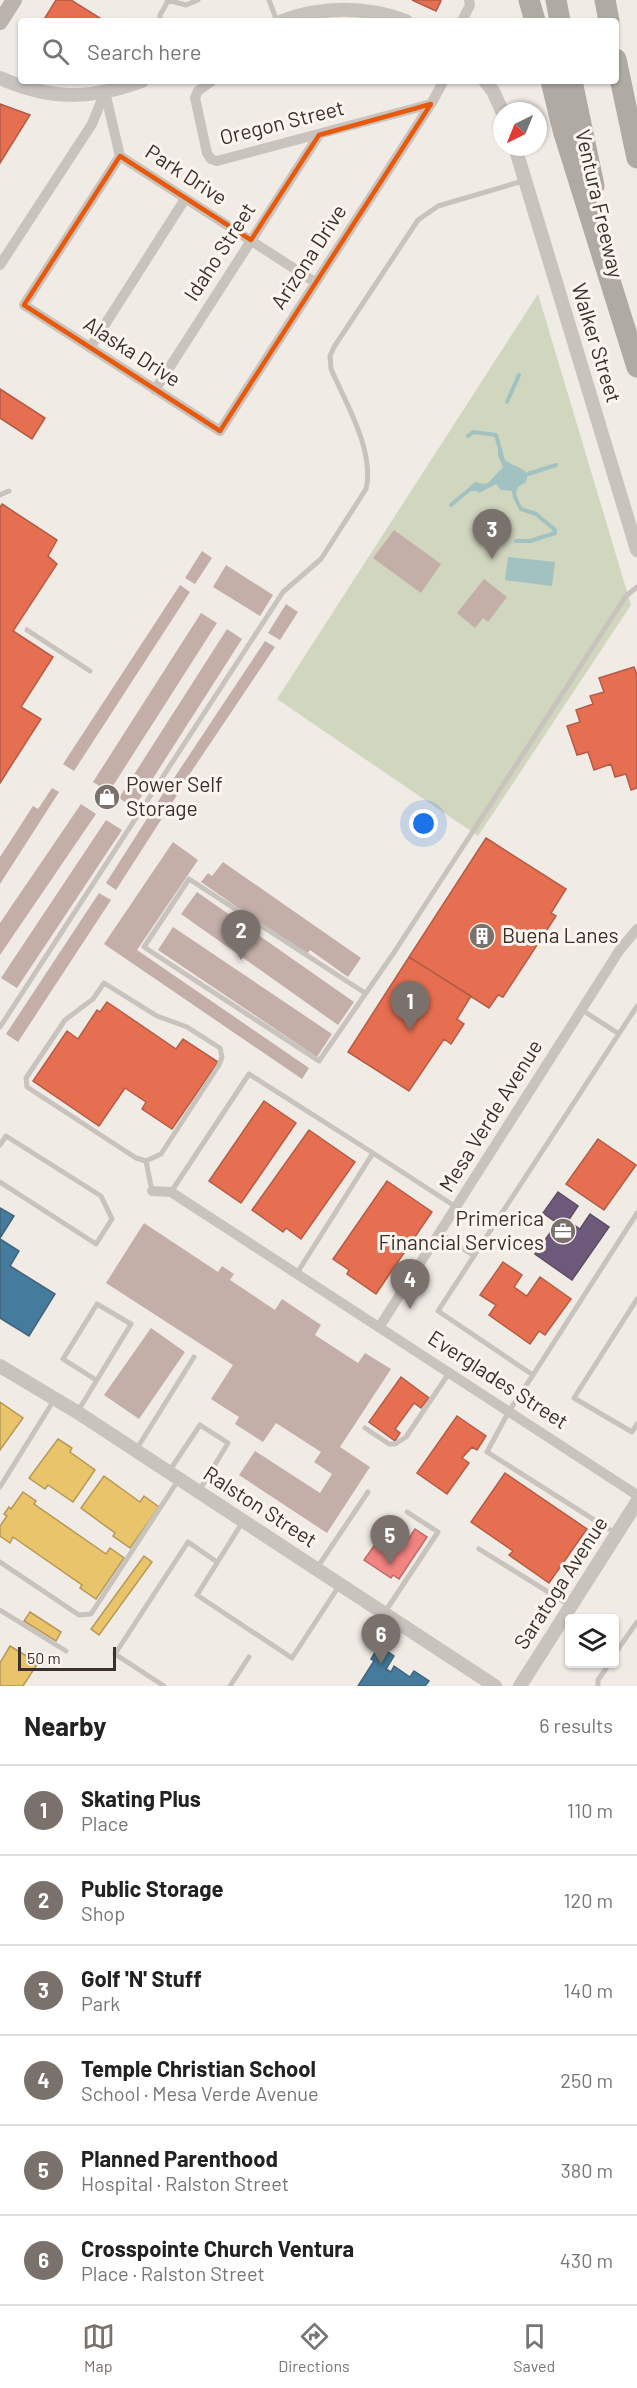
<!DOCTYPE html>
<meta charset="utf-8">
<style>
:root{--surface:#fff;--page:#f6f6f6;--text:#222;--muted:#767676;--line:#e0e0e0;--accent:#7a716c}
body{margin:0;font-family:Barlow,sans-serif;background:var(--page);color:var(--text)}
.controls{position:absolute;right:18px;bottom:18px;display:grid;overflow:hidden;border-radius:6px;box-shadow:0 2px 4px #0004}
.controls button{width:54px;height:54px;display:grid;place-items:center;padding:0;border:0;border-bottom:2px solid var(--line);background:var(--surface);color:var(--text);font:30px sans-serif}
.compass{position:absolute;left:493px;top:102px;width:54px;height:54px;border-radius:50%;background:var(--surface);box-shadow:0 2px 4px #0004;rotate:223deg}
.scale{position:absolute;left:18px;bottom:15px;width:98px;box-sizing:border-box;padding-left:6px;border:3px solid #3b302b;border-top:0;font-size:16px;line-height:21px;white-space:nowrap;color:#3b302b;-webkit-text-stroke:4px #fbf5ee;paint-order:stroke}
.you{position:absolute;left:424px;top:824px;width:21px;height:21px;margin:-15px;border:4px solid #fff;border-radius:50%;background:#1a73e8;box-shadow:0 0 0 9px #1a73e833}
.badge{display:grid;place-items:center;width:39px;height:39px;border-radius:50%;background:var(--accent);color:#fff;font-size:20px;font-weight:700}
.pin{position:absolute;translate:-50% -50px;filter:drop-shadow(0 2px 3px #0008)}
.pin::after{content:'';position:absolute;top:32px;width:21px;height:18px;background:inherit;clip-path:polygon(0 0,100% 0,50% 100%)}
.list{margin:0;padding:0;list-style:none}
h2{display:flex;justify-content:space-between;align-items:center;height:78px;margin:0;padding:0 24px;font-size:26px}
h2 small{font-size:20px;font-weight:400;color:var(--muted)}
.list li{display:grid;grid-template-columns:39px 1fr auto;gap:18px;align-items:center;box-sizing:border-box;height:90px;padding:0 24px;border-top:2px solid var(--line)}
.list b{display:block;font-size:22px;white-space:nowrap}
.list p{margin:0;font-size:20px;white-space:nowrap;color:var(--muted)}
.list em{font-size:20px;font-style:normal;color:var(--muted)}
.icon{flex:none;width:33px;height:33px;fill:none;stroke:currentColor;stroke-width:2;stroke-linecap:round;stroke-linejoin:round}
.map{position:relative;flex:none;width:637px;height:1686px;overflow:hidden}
.search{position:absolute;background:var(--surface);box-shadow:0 2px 4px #0004;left:18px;right:18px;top:18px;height:66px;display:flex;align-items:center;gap:15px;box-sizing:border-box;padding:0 21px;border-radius:6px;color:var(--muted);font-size:22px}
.sheet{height:618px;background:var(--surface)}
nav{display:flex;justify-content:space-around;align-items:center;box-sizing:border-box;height:84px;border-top:2px solid var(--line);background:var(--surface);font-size:16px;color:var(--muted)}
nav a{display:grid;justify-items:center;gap:3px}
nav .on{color:var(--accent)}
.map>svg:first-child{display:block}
.green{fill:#d1d6bf}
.water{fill:#a1c2c1}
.homes{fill:#e9c46a;stroke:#b59857;stroke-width:1.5}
.shops{fill:#e76f51;stroke:#b35c46;stroke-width:1.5}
.offices{fill:#6d597a;stroke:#5e4d62;stroke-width:1.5}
.health{fill:#f28482;stroke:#bb6b68;stroke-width:1.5}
.public{fill:#457b9d;stroke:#42647b;stroke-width:1.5}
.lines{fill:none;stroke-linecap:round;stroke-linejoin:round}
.stream{stroke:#a1c2c1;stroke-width:4}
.building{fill:#c3afa7}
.service{stroke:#c9c3be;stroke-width:5}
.minor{stroke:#c9c3be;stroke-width:10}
.tertiary{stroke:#c9c3be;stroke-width:14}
.secondary{stroke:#bab3ae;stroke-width:16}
.motorway{stroke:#afaaa4;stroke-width:21}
.marked{fill:none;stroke:#e8590c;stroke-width:4.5;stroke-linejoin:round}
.labels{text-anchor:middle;stroke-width:6;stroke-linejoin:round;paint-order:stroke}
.street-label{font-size:21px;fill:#3b302b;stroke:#fbf5ee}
.poi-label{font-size:21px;fill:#3b302b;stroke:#fbf5ee;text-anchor:start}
</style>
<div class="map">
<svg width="637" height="1686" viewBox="0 0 637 1686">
<rect width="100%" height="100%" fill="#f0ebe5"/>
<path class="green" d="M538 294 631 605 478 836 277 699Z"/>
<path class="water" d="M498 446H501L505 460C514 468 532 467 526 482L518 487 516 494 522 508 520 511 513 498 512 491 501 490 496 484 479 493 478 491H470V486L475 482 483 484 488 483 503 467 498 456Z
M508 557 555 562 552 586 505 580Z"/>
<path class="homes" d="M0 1402 23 1418 0 1450Z
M58 1439 72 1448 70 1452 95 1470 73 1502 48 1485 45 1489 29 1478Z
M104 1476 140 1502 144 1496 159 1507 130 1548 113 1536 115 1533 81 1508Z
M23 1492 36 1501 34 1504 106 1554 110 1548 124 1558 96 1599 80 1588 82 1585 13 1537 10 1543 0 1536V1526L7 1516 4 1514 9 1507 11 1509Z
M144 1556 152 1562 99 1635 91 1629Z
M30 1612 61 1632 56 1641 24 1621Z
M10 1646 38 1663 23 1686H0V1663Z"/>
<path class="shops" d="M56 0H71L100 18 99 21H43Z
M412 0H440L441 1 436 11Z
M0 104 30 115 0 163Z
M0 389 45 418 32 439 0 418Z
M2 504 57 540 48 556 57 564 13 631 53 657 21 707 41 719 0 783V507Z
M634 667 637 675V788L631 790 626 774 615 777 611 764 594 770 588 752 577 755 567 726 580 722 576 710 593 704 590 696 604 692 599 678Z
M486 838 566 889 551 913 556 916 503 997 498 995 489 1008 409 957Z
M409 957 471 996 457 1019 464 1024 451 1044 444 1039 409 1091 348 1052Z
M107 1002 176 1049 183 1039 218 1062 172 1129 142 1109 146 1102 125 1088 99 1126 33 1081 67 1031 78 1039 97 1010 100 1012Z
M264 1101 296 1123 241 1203 209 1181Z
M309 1130 355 1162 301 1239 286 1228 283 1232 252 1210Z
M598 1139 636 1165 604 1210 566 1184Z
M387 1181 432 1212 376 1294 347 1274 349 1270 333 1259Z
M503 1262 522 1275 514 1287 527 1296 540 1277 571 1299 545 1335 539 1331 530 1344 489 1315 496 1305 480 1295Z
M401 1377 429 1398 421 1408 414 1403 395 1429 400 1433 395 1441 369 1422Z
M457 1416 486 1436 477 1450 472 1447 462 1458 469 1463 447 1494 417 1473Z
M505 1473 587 1529 549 1583 509 1555 513 1551 471 1522Z"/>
<path class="offices" d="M558 1192 578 1206 568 1221 580 1229 590 1214 609 1227 572 1280 535 1254 557 1223 543 1213Z"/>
<path class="health" d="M386 1529 406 1543 415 1529 427 1537 399 1579 393 1575 391 1578 364 1560Z"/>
<path class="public" d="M0 1208 14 1216 0 1238Z
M0 1239 19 1251 10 1266 55 1294 29 1336 0 1318Z
M379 1646 394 1656 386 1669 391 1672 394 1666 410 1677 414 1671 429 1681 425 1686H358L374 1661 371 1659Z"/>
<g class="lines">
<path class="stream" d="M507 402 519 375
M468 436 473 432 496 435 499 446
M528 474 556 465
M451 505 470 489
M516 541H530L555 533V530L536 514 521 509"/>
</g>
<path class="building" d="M394 530 441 564 421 593 373 558Z
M202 551 212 558 195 584 185 578Z
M226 565 273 595 260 616 213 587Z
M484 579 507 597 488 622 483 618 475 628 457 613Z
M180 585 190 592 74 771 63 764Z
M286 604 298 612 280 640 268 633Z
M201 613 217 623 109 792 93 782Z
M227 629 242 639 134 808 119 798Z
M265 641 275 647 183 784 174 778Z
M52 788 59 792 0 884V857L33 806 38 809Z
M166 789 177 795 116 890 106 883Z
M81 804 96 814 0 955V923Z
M106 820 122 830 17 988 1 978Z
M173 842 198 860 137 950 309 1068 302 1079 104 944Z
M223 862 361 958 348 977 310 950 306 955 201 882 208 873 212 876Z
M197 892 354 1002 338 1025 181 914Z
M99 893 111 900 18 1042 6 1034Z
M173 927 332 1034 317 1057 158 950Z
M144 1223 218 1272 222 1266 234 1274 230 1280 275 1310 282 1299 321 1325 315 1335 358 1363 365 1353 391 1369 340 1447 370 1467 327 1533 239 1475 255 1451 320 1493 332 1474 314 1462 321 1452 276 1423 263 1442 235 1424 239 1417 211 1399 233 1365 106 1283Z
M151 1328 185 1352 139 1419 104 1395Z"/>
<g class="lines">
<path class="service" d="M167 0 186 5 198 0
M269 0 277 21
M160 21V15L168 1
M0 495 9 491
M27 630 90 671
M365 993 189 879 144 947 319 1061 395 951 626 596 637 587
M637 1006 438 1311 533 1375 637 1213
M582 1010 619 1034
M0 1027 283 592 321 559 366 489C375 452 346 403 331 369L330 356 334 347 418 220 438 206 523 181
M0 1145 6 1136 101 1196 112 1219 96 1244 0 1182
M146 1161 136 1158 27 1087 26 1078 65 1020 93 999 104 983 157 1016 187 1027 220 1048 222 1057 219 1065 161 1154 146 1161 152 1191
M171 1192 249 1074 373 1153
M440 1233 474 1256
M297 1273 373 1153 456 1207
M637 1299 574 1398 632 1432 637 1424
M533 1375 509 1411 487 1452 615 1533
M78 1411 131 1324 97 1304 63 1359 96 1380
M365 1428 389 1444H395L406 1437 449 1373
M136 1450 194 1357
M170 1470 200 1425 228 1443 199 1491
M0 1487 54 1400
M242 1523 197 1595 292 1658 339 1586
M479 1549 569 1605
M0 1562 79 1615 91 1614 179 1479
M317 1568 368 1492
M0 1610 66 1651
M385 1612 438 1532 407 1512
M614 1655 637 1622
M164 1686 115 1654 188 1542 217 1562
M230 1686 249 1657
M598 1686V1680L609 1664"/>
<path class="minor" d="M462 21 470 5 469 0
M212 81 198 91 195 98 207 153 211 159 217 161 431 104
M105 92 120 156 315 282
M120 156 24 305 220 431 431 104 442 84 439 81
M0 265 92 124 105 92
M90 348 185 199
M155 390 319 135
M152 1191 171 1192 637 1495
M380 1326 619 951 637 929"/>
<path class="tertiary" d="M282 21C322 6 366 6 406 21
M0 78C50 100 90 100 142 81
M485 81 493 91 502 111
M515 147 637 550
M0 1366 77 1412 495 1686
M520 1686 637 1502"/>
<path class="secondary" d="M0 22 14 0"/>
<path class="motorway" d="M529 0 535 21
M556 0 560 21
M605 0 609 21
M616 59 637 158
M551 81 563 130 637 367
M572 81 594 186"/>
</g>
<path class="marked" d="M431 104 220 431 24 305 120 156 251 240 319 135Z"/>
<defs>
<g id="shop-disc" transform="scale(1.35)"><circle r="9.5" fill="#7a716c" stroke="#fbf5ee"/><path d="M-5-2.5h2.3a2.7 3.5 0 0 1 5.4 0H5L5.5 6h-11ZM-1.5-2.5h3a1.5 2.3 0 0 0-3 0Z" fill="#fff"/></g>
<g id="building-disc" transform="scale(1.35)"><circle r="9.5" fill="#7a716c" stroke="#fbf5ee"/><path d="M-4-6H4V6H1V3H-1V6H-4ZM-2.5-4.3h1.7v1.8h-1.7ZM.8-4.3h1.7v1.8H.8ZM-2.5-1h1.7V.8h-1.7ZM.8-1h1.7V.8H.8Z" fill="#fff"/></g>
<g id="office-disc" transform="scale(1.35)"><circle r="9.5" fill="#7a716c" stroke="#fbf5ee"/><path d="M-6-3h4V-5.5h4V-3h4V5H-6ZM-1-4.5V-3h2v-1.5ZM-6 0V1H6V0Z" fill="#fff"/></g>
</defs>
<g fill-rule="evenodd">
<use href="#shop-disc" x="107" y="797"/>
<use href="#building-disc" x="482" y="936"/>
<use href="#office-disc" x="563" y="1231"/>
</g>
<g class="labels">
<g class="street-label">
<text transform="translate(282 123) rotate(-14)" y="7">Oregon Street</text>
<text transform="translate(186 175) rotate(33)" y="7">Park Drive</text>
<text transform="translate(599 204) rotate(77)" y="7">Ventura Freeway</text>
<text transform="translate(220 252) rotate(-57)" y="7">Idaho Street</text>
<text transform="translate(309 257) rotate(-57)" y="7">Arizona Drive</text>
<text transform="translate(596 343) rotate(73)" y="7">Walker Street</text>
<text transform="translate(132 352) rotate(33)" y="7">Alaska Drive</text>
<text transform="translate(491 1116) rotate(-58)" y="7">Mesa Verde Avenue</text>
<text transform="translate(498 1380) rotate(33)" y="7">Everglades Street</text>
<text transform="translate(260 1507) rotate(33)" y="7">Ralston Street</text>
<text transform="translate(561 1583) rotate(-57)" y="7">Saratoga Avenue</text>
</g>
<g class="poi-label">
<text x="126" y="792">Power Self<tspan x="126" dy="24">Storage</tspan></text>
<text x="502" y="943">Buena Lanes</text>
<text x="544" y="1226" text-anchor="end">Primerica<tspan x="544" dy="24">Financial Services</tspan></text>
</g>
</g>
</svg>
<div class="controls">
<button><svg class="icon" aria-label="layers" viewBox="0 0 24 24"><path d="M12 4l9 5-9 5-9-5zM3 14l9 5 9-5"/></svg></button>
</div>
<svg class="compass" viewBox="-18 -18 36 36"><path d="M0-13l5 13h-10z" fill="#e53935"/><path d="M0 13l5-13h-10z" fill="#767676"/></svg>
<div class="scale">50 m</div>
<div class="you"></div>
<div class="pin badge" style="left:410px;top:1031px">1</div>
<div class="pin badge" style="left:241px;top:960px">2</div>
<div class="pin badge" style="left:492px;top:559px">3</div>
<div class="pin badge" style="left:410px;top:1309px">4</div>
<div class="pin badge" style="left:390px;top:1565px">5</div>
<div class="pin badge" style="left:381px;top:1664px">6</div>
<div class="search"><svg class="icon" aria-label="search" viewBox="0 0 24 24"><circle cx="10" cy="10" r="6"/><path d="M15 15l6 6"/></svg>Search here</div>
</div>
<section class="sheet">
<h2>Nearby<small>6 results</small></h2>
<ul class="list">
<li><span class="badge">1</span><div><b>Skating Plus</b><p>Place</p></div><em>110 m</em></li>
<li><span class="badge">2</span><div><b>Public Storage</b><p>Shop</p></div><em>120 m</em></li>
<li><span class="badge">3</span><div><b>Golf 'N' Stuff</b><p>Park</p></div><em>140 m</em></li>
<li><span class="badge">4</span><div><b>Temple Christian School</b><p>School · Mesa Verde Avenue</p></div><em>250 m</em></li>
<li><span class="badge">5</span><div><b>Planned Parenthood</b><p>Hospital · Ralston Street</p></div><em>380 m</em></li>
<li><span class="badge">6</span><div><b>Crosspointe Church Ventura</b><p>Place · Ralston Street</p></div><em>430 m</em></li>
</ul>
</section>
<nav>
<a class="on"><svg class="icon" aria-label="map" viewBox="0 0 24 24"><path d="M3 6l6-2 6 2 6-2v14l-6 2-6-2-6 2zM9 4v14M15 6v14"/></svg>Map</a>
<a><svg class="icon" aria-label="directions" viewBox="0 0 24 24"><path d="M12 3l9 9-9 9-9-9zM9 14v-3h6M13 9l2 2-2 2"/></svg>Directions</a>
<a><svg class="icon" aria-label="saved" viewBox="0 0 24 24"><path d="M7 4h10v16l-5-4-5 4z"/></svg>Saved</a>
</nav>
